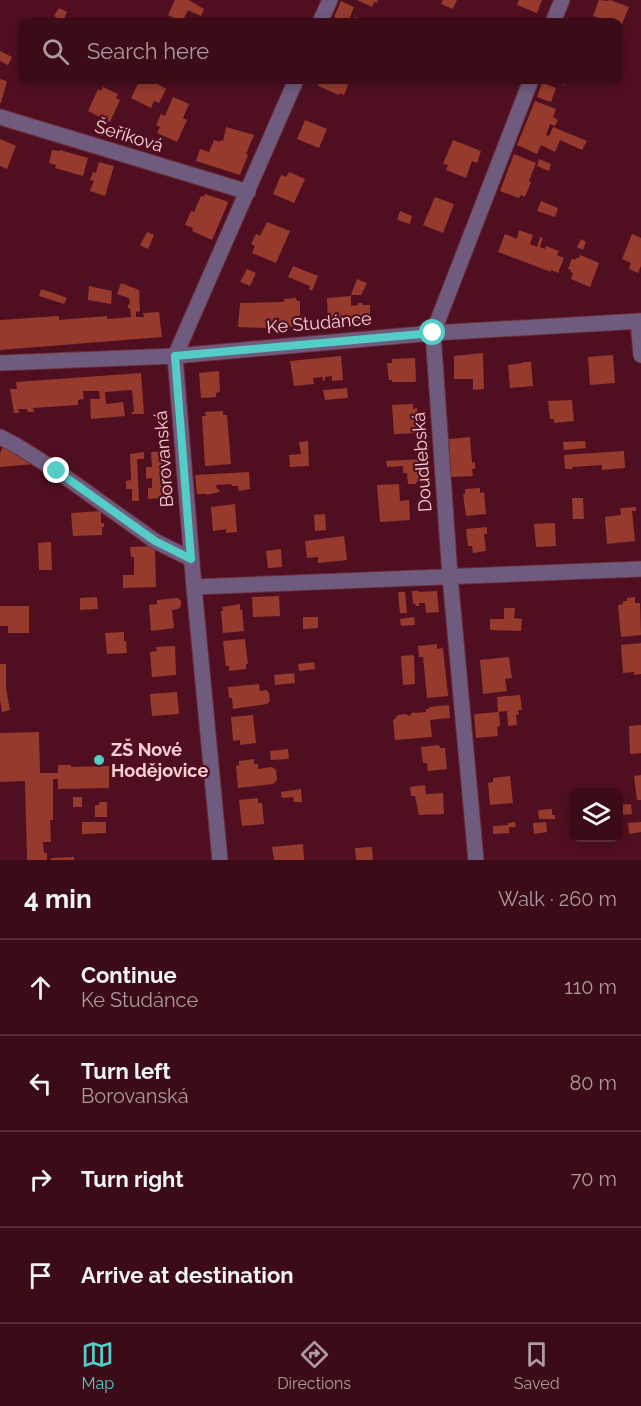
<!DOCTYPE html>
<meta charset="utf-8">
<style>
:root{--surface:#3c0b18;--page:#431421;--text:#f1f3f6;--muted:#ac9ba2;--line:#552b37;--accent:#54cdc7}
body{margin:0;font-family:Raleway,sans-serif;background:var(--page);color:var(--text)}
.controls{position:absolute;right:18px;bottom:18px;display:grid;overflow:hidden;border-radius:12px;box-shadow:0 3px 9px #0003}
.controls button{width:54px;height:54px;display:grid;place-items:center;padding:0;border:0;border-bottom:2px solid var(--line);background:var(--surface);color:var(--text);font:30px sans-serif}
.stop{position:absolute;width:18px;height:18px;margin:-14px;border:4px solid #54cdc7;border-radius:50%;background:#fff}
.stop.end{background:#54cdc7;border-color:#fff;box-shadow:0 2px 6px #0008}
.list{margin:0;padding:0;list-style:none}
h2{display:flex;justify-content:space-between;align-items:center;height:78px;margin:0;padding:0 24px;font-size:26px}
h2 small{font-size:20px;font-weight:400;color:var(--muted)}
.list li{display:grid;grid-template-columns:39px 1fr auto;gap:18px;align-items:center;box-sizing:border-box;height:96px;padding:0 24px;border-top:2px solid var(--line)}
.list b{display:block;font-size:22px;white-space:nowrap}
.list p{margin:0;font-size:20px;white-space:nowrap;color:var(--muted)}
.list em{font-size:20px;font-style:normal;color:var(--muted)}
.icon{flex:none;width:33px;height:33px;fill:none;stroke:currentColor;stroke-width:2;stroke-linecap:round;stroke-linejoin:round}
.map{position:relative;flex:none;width:641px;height:860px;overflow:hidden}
.search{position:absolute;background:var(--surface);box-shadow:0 3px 9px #0003;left:18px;right:18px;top:18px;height:66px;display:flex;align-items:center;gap:15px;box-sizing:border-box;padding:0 21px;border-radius:12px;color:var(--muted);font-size:22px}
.sheet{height:462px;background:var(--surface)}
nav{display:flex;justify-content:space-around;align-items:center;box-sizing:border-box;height:84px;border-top:2px solid var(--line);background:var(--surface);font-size:16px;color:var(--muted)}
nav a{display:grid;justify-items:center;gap:3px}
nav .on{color:var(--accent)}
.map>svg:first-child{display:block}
.building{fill:#953a2d}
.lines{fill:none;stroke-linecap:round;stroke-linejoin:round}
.minor-casing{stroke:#6b2e3d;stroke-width:17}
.minor{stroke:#6f5b7d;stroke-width:15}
.route{stroke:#54cdc7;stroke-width:8}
.poi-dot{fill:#54cdc7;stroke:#500f20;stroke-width:2}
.labels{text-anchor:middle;stroke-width:4.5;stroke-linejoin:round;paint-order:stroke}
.street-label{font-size:18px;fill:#fbd0d5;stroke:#500f20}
.poi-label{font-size:18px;font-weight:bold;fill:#fbd0d5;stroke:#500f20;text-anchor:start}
</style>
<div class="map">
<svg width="641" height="860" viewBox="0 0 641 860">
<rect width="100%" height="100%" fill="#500f20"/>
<path class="building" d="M175 0H189L204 9 201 16 188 10 182 22 168 15Z
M357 0H378L377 3 374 2 372 7Z
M443 0H457L453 9 441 4Z
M519 0H542L537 13 517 5Z
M599 0 608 1 610 0 629 7 620 29 618 28V22H604L600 21 601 19 593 16Z
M341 1 354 7 348 22 334 17Z
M59 8 67 12 63 21 54 16Z
M355 17 368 22H353Z
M0 51 12 57 8 65 0 61Z
M0 79 7 81 1 103H0Z
M140 80H155L158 81 156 83 166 89 159 103 154 101 151 108 131 98Z
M321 80H350L344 95 340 93 339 95 318 86Z
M551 80H569L568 84 565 83 564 85Z
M542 83 556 88 551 102 537 97Z
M103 87 118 94 116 98 120 100 110 122 88 111 98 89 101 91Z
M173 97 189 104 183 118 187 120 177 142 157 133 160 127 156 125 161 114 165 116Z
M535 101 556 109 553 117 558 120 555 126 550 124 546 135 549 136 553 127 587 141 582 150 560 140 555 152 541 145 537 154 517 145Z
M305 120 327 129 319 148 297 139Z
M226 127 254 135 246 154 248 155 240 175 196 161 200 149 209 152 214 140 220 142 221 140 223 141Z
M0 139 16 146 7 169 0 166Z
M453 140 481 151 477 163 472 161 466 178 446 170 448 165 443 164Z
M52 150 60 151V150L88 158 83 176 55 168 56 165 49 163Z
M514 154 536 163 529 181 531 182 525 197 521 195 519 198 500 191Z
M539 159 551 164 549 171 537 166Z
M99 162 114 166 105 196 90 191 94 181 90 180 93 172 96 173Z
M289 172 305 179 294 203 273 194 281 175 286 177Z
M205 194 226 201 228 203 212 240 192 231 193 228 185 225 191 211 194 212 201 196 204 197Z
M435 197 454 204 443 233 423 225Z
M541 201 558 208 555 217 537 211Z
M400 211 412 216 410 224 397 220Z
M267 222 290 231 276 263 252 253 255 246 251 244 256 234 260 236Z
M519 230 533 235 530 244 537 247 540 237 543 238 540 247 545 249 546 246 559 251 557 255 564 258 558 273 551 270V272L498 252 505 234 517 239Z
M147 232 154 235 148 249 140 245Z
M632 234 641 238V266L638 273 629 269 631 263 622 259Z
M581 239 586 242 583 250 577 247Z
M580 255 599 263 590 287 571 279 573 273 570 272 571 270 568 269 572 258 575 260 576 258H579Z
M293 266 318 276 312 291 309 289 310 286 288 277Z
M247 269 256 273 250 286 240 282Z
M357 279 367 283 361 295H351Z
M121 283 139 290 140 311 136 312V317H144L143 313 159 312 162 337 0 350V320L59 316V320L107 316V319L131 317 130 308H128V305L130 304 129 298 117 294Z
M89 286 112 291 111 304 88 300Z
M41 289 54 293 67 298 64 304 39 296Z
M351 296V306L358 305V303H362L363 305H370V320L328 323 327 298Z
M296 298 297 301H300V326L265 328 238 327 240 303 284 302V299Z
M483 353 484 389 473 390V379H454V356Z
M613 355 615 383 590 385 588 357Z
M341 356 343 380 332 381V376L325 377V380L323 381 322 377 313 378 314 384 294 386 290 361Z
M415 358 416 382H392V380H389L387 363H392V359Z
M523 362H531L533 386 510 388 508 365 523 363Z
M219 371 220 392 216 393V397L201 398 199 373Z
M141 373 144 414H132L131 412H134L132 390 105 392 106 404 123 402 125 416 91 419 90 399H100L99 391H83L84 399 78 400V405L33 408 34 412H28L27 409H18L19 413H14L10 389H17L16 382Z
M347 388 348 398 325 400 323 390Z
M572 400 574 421 554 423V419H550L548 401Z
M413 404V409L417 408 418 433 394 434 392 405Z
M223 411V415H227L231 464 205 466 202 416H206L205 412Z
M470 437 472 463 475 462V469H472L473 476 451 477 449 439Z
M308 441 309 466 290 467 289 455 301 454 299 442Z
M585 441 586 448 564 450 563 442Z
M4 444 35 464 0 467V453Z
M168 451 173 497 148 499V488H152V478L146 479V467H152L151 452Z
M624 451 625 468 602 470V465L572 467 573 469H565L564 455Z
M144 452V459H137L139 501H132V489H126V481L131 480 130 454Z
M425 459 426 483 416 482V484H408L407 473H403V466L387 467 386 461Z
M249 472 250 489 239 491 238 486H232L231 484 216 485 217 489H219V492L206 495V494H197L195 475Z
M399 484 400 501 409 500 410 520 380 522 377 485Z
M480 488V493L484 492 486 514 466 516 463 494H465V489Z
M572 498H583L584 519H573Z
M235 504 237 532 226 533V529L213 531 211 507Z
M636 507V511H632L635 541 607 544 605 517 621 515 620 508Z
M101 511V523H104V527H102V535L73 536 71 513Z
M325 514 326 530 315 531 314 515Z
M555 523 556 546 536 547 534 524Z
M487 527V534H484L486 551 473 553 472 546H468L466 529Z
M344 536 347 560 318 563V557L307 558 305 541Z
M51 542 52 570H39L38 543Z
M155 546 156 587 123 588V575H134V557H131L130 547Z
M281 549 282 567 268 568 266 551Z
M412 591H419V592L437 591 439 612 426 613 425 603H419V606H416L415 603 413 604Z
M398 592H405L407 613H400Z
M279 596 280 616 253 617 252 597Z
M97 597 98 609 80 610V598Z
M635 597V603H640L641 635 621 637 618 605 623 604V601H627V598Z
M178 598 181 601V606L178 609 172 610 174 628 151 631 149 605 157 604V600Z
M240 604V610L242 609 244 631 223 633 221 611H223L222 607Z
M0 606H29V633H8V626H0Z
M504 608H515L514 618 522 619 521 631 490 630V619H504Z
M303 617H318V628L303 629Z
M414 617 415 625 401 626 400 619Z
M124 632V641H126L127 653 107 654 105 633Z
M245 639 248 664H246V669L229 671V666H226L223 641Z
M641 643V674L634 675V672L623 673 621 645Z
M437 644V649L443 648 448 696 427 698 423 657H419L418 646Z
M175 646 176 675 152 677 150 652 157 651 156 647Z
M414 655 415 684 403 685 401 656Z
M509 657 512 678 505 679 507 691 483 694 480 660Z
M314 662 315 669 299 671 298 664Z
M0 664H6V688L10 710 2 712 0 700Z
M294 673 295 683 275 685 274 675Z
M259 684 260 691 266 690 269 693 270 701 267 704 233 709 232 698H229L228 687Z
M177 692 179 714 152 716 150 694Z
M520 695 522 710H518L519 714 516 715 517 725 508 726 507 711 498 712 497 697Z
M449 705 450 718 430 720 432 737 395 740 393 721 398 715 406 714 409 716 413 712 415 713 426 712V709H429V707Z
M499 712 500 726 497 727 498 736 476 738 474 714Z
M253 715 256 743 240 745V740L233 741 231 717Z
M641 725V753L630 754 629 726Z
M39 732 40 773H58V765H71V767L109 766V788L58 789V779H53V820H50L51 842H43L44 853H47V860H27L25 781 0 782V733Z
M439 745 440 748H445L447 769 428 771 427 763H423L421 747Z
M288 749 289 759 271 760 270 751Z
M254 759V764H258V769L272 767 276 770 277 780 273 784 238 788 236 766 239 765V761Z
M641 775V800H637L634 776Z
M510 776 513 803 490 805 488 783 493 782V778Z
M425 785 426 794 443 793 444 814 419 815 415 796H411L410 787Z
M301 789 302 802H294L293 797 282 798 281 792Z
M73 797H82V807H73Z
M258 798V803H262L264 824 242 826 239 800Z
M99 802H107V817H95V805H99Z
M631 804 632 814 618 815V805Z
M552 809V815H555V819H539L538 810Z
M82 822H106V833L82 834Z
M515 822 516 827H509V833L493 834V826L508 825V823Z
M546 822 547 832 534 834 533 823Z
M641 822V832L629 834 628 823Z
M303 844 304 860H274L272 847Z
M372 847 373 860H356L355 848Z
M74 857V860H51V858Z"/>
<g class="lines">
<g class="minor-casing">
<path id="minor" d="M320 22 330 0
M553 22 562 0
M0 117 248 192
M638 321 641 355
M0 363 175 356 433 333 641 321
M0 437 19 447 57 471 155 541 191 559
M194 587 641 569
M220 860 194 587 175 356 296 80
M476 860 450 576 433 333 531 80"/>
</g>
<use href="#minor" class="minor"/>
</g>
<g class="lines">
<path class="route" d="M57 471 155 541 191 559 175 356 433 333"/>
</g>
<circle class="poi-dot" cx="99" cy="760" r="6"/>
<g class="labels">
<g class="street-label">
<text transform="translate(129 136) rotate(17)" y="6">Šeříková</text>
<text transform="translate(319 323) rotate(-5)" y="6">Ke Studánce</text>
<text transform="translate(164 459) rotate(-94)" y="6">Borovanská</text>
<text transform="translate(422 462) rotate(-94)" y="6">Doudlebská</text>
</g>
<g class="poi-label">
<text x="111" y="756">ZŠ Nové<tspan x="111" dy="21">Hodějovice</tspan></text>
</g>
</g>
</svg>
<div class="controls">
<button><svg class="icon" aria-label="layers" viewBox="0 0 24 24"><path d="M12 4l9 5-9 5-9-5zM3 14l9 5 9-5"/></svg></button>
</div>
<div class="stop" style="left:433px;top:333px"></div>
<div class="stop end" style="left:57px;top:471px"></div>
<div class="search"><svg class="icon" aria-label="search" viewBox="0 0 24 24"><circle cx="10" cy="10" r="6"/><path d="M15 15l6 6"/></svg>Search here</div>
</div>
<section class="sheet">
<h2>4 min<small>Walk · 260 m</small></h2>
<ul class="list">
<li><svg class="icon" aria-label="ahead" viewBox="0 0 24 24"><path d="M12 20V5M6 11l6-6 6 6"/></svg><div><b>Continue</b><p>Ke Studánce</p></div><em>110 m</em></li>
<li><svg class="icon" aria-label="left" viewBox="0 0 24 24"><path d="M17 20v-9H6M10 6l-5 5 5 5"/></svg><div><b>Turn left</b><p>Borovanská</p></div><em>80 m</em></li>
<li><svg class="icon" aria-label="right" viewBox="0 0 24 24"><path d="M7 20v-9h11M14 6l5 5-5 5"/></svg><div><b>Turn right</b></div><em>70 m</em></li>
<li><svg class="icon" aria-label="arrive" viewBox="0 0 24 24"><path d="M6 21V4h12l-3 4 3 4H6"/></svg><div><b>Arrive at destination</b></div></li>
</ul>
</section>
<nav>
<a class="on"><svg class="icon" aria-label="map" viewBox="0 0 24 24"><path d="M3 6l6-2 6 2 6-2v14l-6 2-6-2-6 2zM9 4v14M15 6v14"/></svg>Map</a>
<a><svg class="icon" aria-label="directions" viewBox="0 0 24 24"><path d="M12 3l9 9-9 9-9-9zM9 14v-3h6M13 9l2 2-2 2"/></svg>Directions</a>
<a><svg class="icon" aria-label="saved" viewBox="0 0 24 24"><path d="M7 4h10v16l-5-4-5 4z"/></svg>Saved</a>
</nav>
